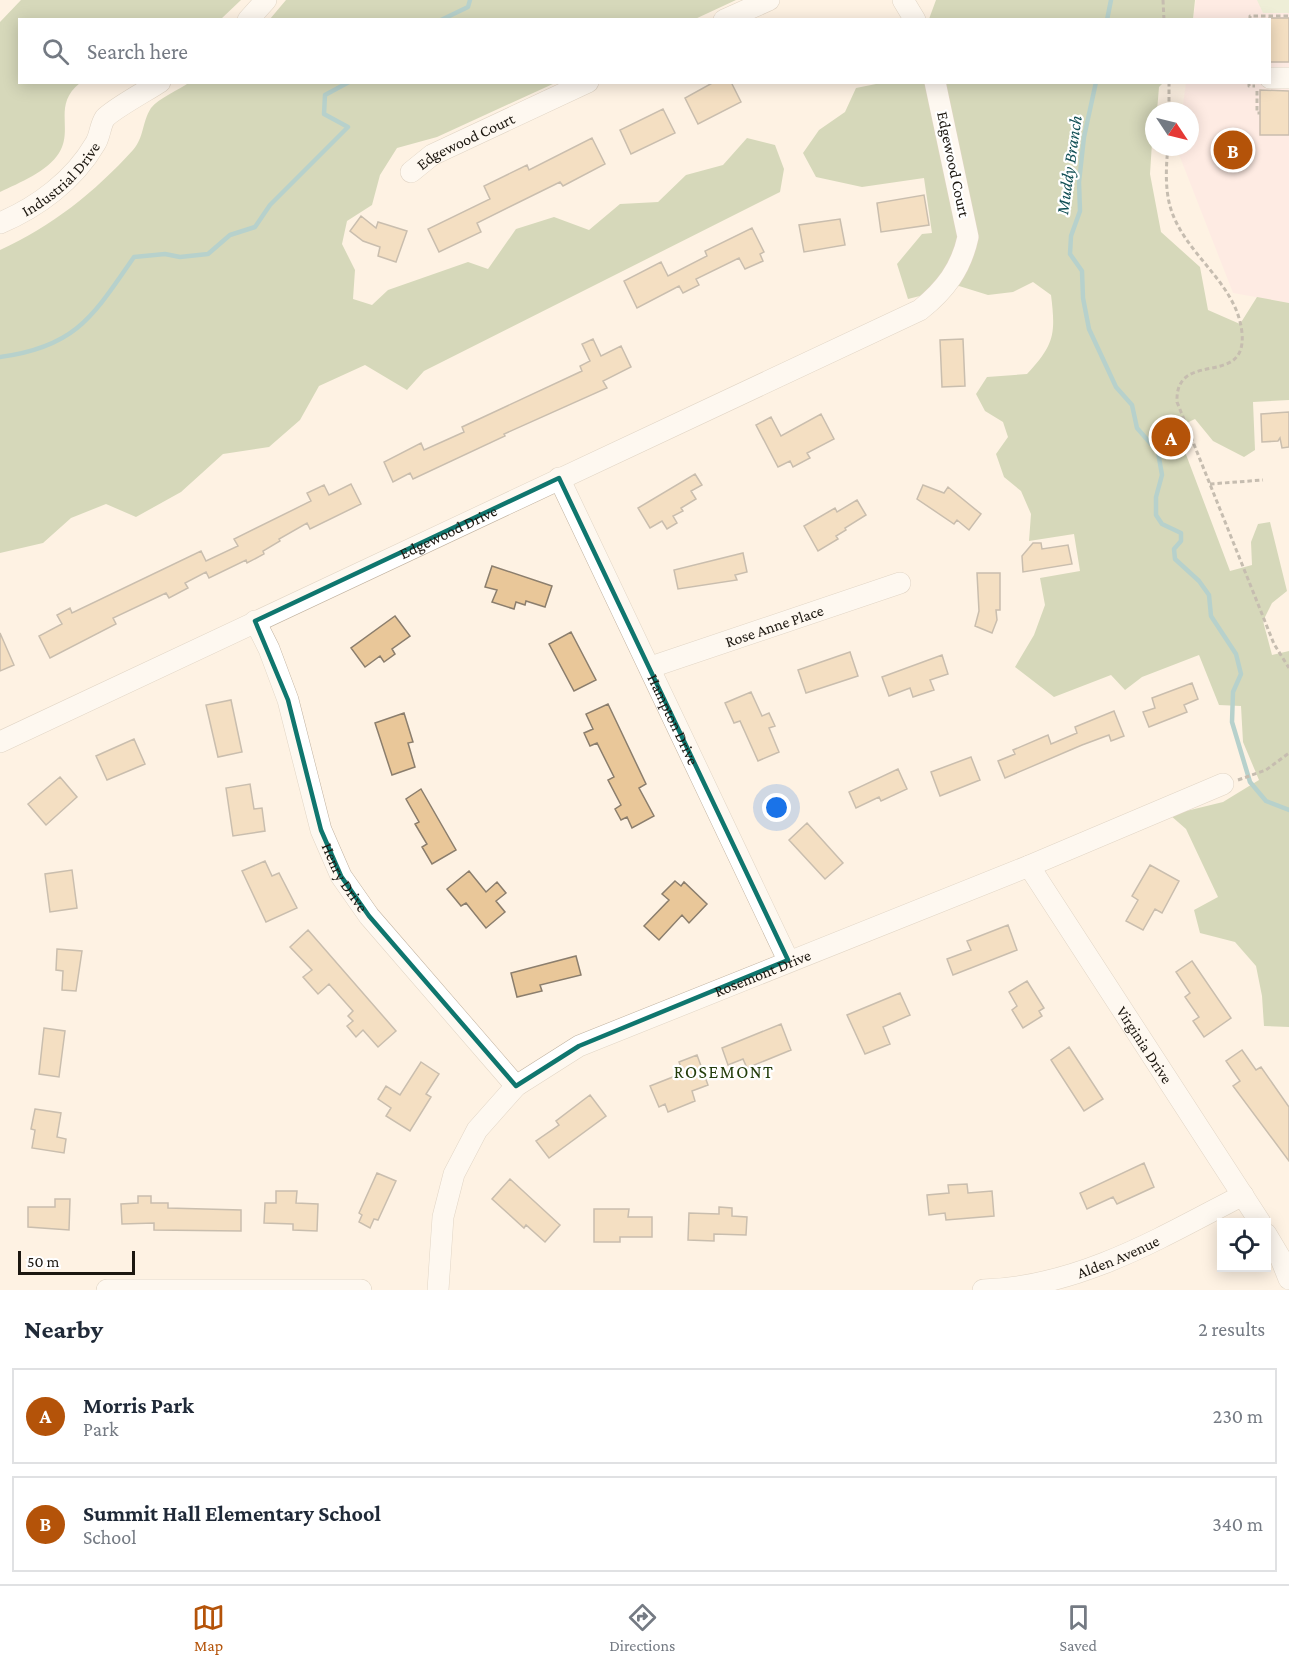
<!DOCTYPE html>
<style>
:root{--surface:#fff;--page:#f6f6f7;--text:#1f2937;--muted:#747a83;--line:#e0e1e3;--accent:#b45309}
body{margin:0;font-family:"Crimson Pro",serif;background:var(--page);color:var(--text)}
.controls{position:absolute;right:18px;bottom:18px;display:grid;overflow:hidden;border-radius:0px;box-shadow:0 3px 15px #0003}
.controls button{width:54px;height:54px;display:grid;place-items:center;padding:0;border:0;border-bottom:2px solid var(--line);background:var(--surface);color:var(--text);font:30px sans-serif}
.compass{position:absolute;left:1145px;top:102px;width:54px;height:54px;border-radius:50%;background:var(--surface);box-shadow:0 3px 15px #0003;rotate:125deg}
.scale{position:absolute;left:18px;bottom:15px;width:117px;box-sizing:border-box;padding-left:6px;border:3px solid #1c1710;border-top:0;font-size:16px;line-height:21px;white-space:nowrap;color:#1c1710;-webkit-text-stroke:4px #fff;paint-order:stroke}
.you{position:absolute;left:777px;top:808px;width:21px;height:21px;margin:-15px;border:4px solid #fff;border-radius:50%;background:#1a73e8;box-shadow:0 0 0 9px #1a73e833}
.badge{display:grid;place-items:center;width:39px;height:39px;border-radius:50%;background:var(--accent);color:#fff;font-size:20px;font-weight:700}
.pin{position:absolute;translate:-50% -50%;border:3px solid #fff;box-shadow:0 2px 6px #0006}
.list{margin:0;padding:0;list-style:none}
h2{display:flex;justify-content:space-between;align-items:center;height:78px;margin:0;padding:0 24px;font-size:26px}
h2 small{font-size:20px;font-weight:400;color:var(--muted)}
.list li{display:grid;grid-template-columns:39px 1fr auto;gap:18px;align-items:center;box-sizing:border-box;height:96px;margin:0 12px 12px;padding:0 12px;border:2px solid var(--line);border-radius:0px}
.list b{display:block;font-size:22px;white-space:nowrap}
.list p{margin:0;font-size:20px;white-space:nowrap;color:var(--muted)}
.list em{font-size:20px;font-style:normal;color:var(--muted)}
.icon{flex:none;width:33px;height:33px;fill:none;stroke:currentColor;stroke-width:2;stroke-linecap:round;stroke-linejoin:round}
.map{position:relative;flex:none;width:1289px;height:1290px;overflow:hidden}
.search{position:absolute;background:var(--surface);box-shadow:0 3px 15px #0003;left:18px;right:18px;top:18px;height:66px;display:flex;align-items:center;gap:15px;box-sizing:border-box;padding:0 21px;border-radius:0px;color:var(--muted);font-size:22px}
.sheet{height:294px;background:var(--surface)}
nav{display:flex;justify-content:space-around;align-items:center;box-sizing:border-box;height:84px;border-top:2px solid var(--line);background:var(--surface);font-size:16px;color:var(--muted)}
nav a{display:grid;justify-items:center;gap:3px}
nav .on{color:var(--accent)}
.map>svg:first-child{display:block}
.education{fill:#fee3e3}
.green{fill:#dce8c7}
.forest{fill:#a7b987}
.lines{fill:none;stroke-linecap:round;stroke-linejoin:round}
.stream{stroke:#63a9af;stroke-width:4.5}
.building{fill:#e9c799;stroke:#8b7e6d;stroke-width:1.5}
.minor-casing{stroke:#c0b2a0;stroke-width:22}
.path{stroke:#847c71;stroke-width:3;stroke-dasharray:4.5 3;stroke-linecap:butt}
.minor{stroke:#fff;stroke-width:21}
.marked{fill:none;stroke:#0f766e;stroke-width:4.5;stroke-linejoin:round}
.labels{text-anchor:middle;stroke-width:4.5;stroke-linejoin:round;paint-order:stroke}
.street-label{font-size:16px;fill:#1c1710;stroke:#fff}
.water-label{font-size:18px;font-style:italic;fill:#0f4e54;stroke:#fff}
.neighbourhood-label{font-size:18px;letter-spacing:1.5px;fill:#243d0b;stroke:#fff}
</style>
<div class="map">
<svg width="1289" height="1290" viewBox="0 0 1289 1290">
<rect width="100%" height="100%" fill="#fef2e3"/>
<path class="education" d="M1196 0H1289V303L1233 293 1178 152V147H1190V111H1182L1186 83 1270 82V20L1193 19Z"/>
<path class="green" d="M1257 0H1289V13H1263Z"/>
<path class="forest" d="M21 0H241L221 19 20 20V82L80 83C52 105 74 129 59 153 48 171 19 183 0 192V22Z
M286 0H736L693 20 270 19Z
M936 0H1195L1193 19H929Z
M190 82 555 83 437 137 397 148 380 175 372 205 347 221 342 244 355 270 353 299 372 305 388 290 468 262 488 269 516 229 554 217 589 230 620 204 658 202 686 175 723 165 747 138 775 145 784 169 780 192 424 371 407 390 365 365 319 386 300 420 269 447 223 454 181 492 136 517 106 504 71 518 43 543 0 553V250C51 227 95 192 133 150 144 138 142 122 151 108 159 98 179 90 190 82Z
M881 83H1163L1159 87 1157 111H1154L1150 174 1161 232 1200 267 1208 310 1240 324 1257 297 1289 303V400L1253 402 1255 450 1244 457 1213 441 1195 419 1176 428 1230 571 1252 565 1251 542 1258 524 1270 522 1287 591 1272 603 1263 621 1272 655 1289 651V1027L1264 1026 1262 996 1256 966 1235 942 1200 933 1194 910 1218 897 1186 829 1170 815 1223 802 1259 780 1243 742 1241 706 1219 705 1199 655 1142 677 1125 690 1111 675 1054 697 1015 667 1034 635 1045 605 1040 578 1080 571 1074 534 1029 541 1031 514 1021 491 1004 477 996 454 1008 437 1003 422 985 411 976 394 987 377 1027 374C1054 345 1056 335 1051 295L1033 282 1013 292 988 295 959 286 908 299 897 264 922 234 932 233 924 178 862 187 816 177 803 153 819 130 845 112 856 88Z"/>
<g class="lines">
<path class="stream" d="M441 20 468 7 470 0
M1107 20 1111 0
M1096 82 1084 137 1079 182 1080 211 1071 236 1070 254 1082 271 1083 298 1089 329 1116 387 1132 405 1137 428 1158 452 1162 475 1156 497V515L1162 524 1181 533V541L1174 549 1175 559 1199 581 1209 595 1211 616 1236 654 1241 674 1233 692 1232 722 1250 782 1266 801 1289 810
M0 357C76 347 93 316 134 257L165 254 180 257 208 254 230 235 255 227 270 205 348 127 324 114 325 95 349 82"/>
</g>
<path class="building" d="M1269 18H1289V62H1269Z
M714 82H731L741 102 698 124 685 98Z
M1260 90 1289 91V135H1260Z
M663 109 675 133 631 154 620 130Z
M592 138 605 164 563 186 560 182 477 223 481 232 439 252 428 229 490 199 484 186 527 165 529 170Z
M924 195 929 225 881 232 877 203Z
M361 216 376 228 378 222 407 231 396 262 378 256 380 247 363 241 350 231Z
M840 219 845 245 804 252 799 225Z
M752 228 764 252 760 254 763 261 745 269 739 258 696 279 699 285 683 293 679 286 637 308 624 281 661 262 668 276 707 256 705 251Z
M593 339 601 356 621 346 631 367 603 381 607 388 504 434 505 436 413 479 410 473 393 482 384 462 421 443 424 450 464 432 462 427 582 371 580 366 590 361 582 344Z
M963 339 965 386 942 387 940 340Z
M1289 412V447L1282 448 1280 438 1278 441 1262 442 1261 414Z
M821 414 834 439 807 453 810 458 793 467 790 461 778 467 756 425 771 417 781 436Z
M695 474 702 485 691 491 696 499 681 508 683 511 673 516 677 523 667 529 662 521 650 528 638 508Z
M351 484 361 504 310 529 307 523 279 539 280 541 263 551 264 554 247 563 246 560 209 578 206 572 185 583 188 588 169 598 166 593 113 618 116 624 50 658 39 636 62 624 57 615 70 608 72 613 201 551 206 561 238 546 234 539 311 501 307 493 324 485 329 495Z
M923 485 944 493 948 487 981 514 969 530 957 520 954 524 917 499Z
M857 500 866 515 845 528 846 530 836 536 838 539 818 551 804 526 835 508 837 512Z
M1033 543H1041L1042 549 1068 545 1072 564 1023 572 1022 556Z
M743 553 747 572 735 575 737 580 678 589 674 570Z
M492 566 552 586 545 607 526 601 525 605 516 602 514 609 492 602 497 590 485 587Z
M977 573H1000V610H996L997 620 992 633 975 626 979 611Z
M395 616 410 636 392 649 395 654 384 662 380 656 365 667 351 648Z
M571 632 596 680 574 691 549 644Z
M0 633 14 665 0 671Z
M850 652 858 676 806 693 798 670Z
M942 655 948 674 930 680 934 690 913 697 910 688 889 696 882 677Z
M1192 683 1198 699 1184 705 1187 712 1149 727 1143 712 1155 708 1152 698Z
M751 692 762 716 769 713 775 726 769 728 779 752 758 761 740 721 734 723 725 703Z
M231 700 242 752 218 757 206 705Z
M608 704 646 784 639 788 654 816 632 828 627 817 621 820 615 809 621 805 608 780 614 777 597 743 590 746 584 733 593 729 586 714Z
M1114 711 1124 736 1111 741 1109 735 1082 745 1005 778 998 761 1015 754 1013 750 1048 735 1051 744 1077 733 1075 727Z
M404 713 413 742 408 743 415 767 392 775 375 723Z
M134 739 145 764 107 780 96 756Z
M971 757 980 780 940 796 931 772Z
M898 769 907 789 881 801 879 797 856 808 849 792Z
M60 777 77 797 46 825 28 804Z
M250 784 254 809 262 808 265 831 233 836 226 788Z
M421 789 456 850 432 864 422 847 427 844 415 824 419 822 406 799Z
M807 823 843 863 825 879 789 840Z
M265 861 272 876 279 873 297 908 266 922 242 871Z
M1150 865 1179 881 1162 913 1155 909 1143 930 1126 921 1138 900 1132 896Z
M72 870 77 908 50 912 45 874Z
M469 871 486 892 497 882 506 893 496 901 505 912 486 928 466 903 461 906 447 889Z
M675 881 681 886 684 882 707 904 689 923 682 915 659 940 644 926 669 900 662 894Z
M1008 925 1017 950 953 975 947 959 971 950 967 941Z
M308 930 396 1031 378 1047 363 1030 356 1037 347 1026 353 1021 348 1016 353 1011 329 984 318 994 303 977 312 970 290 947Z
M57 949 82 951 76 991 62 990 63 971 56 970Z
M576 956 581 975 540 985 542 991 517 997 511 973Z
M1192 961 1231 1018 1204 1037 1193 1021 1199 1017 1185 997 1190 993 1176 972Z
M1027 981 1044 1008 1039 1011 1042 1016 1023 1028 1012 1010 1017 1006 1009 992Z
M900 993 910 1015 883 1027 890 1044 865 1054 847 1015Z
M781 1024 791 1050 747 1068 743 1059 728 1065 722 1048Z
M44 1028 65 1031 59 1077 39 1074Z
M1069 1047 1103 1099 1084 1111 1051 1060Z
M1242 1050 1256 1070 1261 1067 1289 1107V1161L1233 1086 1240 1081 1226 1061Z
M697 1055 708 1085 692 1091 695 1101 668 1112 665 1104 659 1107 650 1086 683 1073 679 1062Z
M421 1062 439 1074 426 1094 431 1097 410 1131 386 1116 391 1108 378 1099 386 1086 400 1095Z
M590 1095 606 1116 549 1158 536 1141 559 1125 556 1121Z
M35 1109 61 1113 57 1137 66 1139 64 1153 32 1148 35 1130 31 1129Z
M1144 1163 1154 1187 1117 1204 1113 1197 1087 1209 1080 1193Z
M377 1173 396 1181 378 1220 374 1219 370 1228 359 1222 362 1215 359 1213Z
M510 1179 560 1225 545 1242 526 1225 524 1228 492 1199Z
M967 1184 968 1193 992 1191 994 1216 946 1220 945 1213 929 1215 927 1195 949 1193 948 1185Z
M276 1191H297L296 1203 318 1204 317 1231 293 1230V1224L264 1223 265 1203H276Z
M138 1196H151V1203H168V1208L241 1210V1231L154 1230V1223L122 1224 121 1204 138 1203Z
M55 1199H70L69 1230 28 1227V1207H55Z
M719 1207 732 1208V1216L747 1217 746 1235 714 1234V1241L688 1240 689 1213 719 1214Z
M594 1209H629L628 1217H652V1237H620V1242H594Z"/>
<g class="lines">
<g class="minor-casing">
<g id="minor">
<path d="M903 0 915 20"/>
<path d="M248 20 266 0"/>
<path d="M724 20 769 0"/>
<path d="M1270 78H1289"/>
<path id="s1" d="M411 172 432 155 588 82"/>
<path id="s2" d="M0 223C38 207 74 180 95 144 100 137 100 125 105 118 113 109 148 90 160 82"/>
<path id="s3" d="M559 478 788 960"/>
<path id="s4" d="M255 621 269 649 288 700 321 830 341 876 369 916 516 1086"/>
<path id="s5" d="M651 667 900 583"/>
<path id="s6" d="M0 742 920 310C945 290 961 269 968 237L935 82"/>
<path id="s7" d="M1029 866 1260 1222"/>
<path d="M1266 1234 1281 1259 1289 1279"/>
<path d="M107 1290H361"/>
<path id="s8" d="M438 1290 443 1217 454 1174 477 1130 516 1086 579 1046 1029 866 1223 784"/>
<path id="s9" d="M983 1290C1079 1287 1160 1238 1243 1195"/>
</g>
</g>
<path class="path" d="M1163 0 1164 20
M1250 20V16H1289
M1169 82V111
M1249 82V86H1255
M1257 91V113H1260
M1168 147C1166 166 1165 188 1170 206 1183 254 1237 282 1242 333 1247 389 1175 348 1177 402L1274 644 1289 668
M1210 484 1263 480
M1238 780 1266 770 1289 753"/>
<use href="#minor" class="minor"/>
</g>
<path d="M0 0H1289V1290H0ZM559 478 788 960 579 1046 516 1086 369 916 341 876 321 830 288 700 255 621Z" fill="#fef2e3" fill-opacity=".55" fill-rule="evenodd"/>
<path class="marked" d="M559 478 788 960 579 1046 516 1086 369 916 341 876 321 830 288 700 255 621Z"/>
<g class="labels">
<g class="street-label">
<text dy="6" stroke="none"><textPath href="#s1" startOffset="63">Edgewood Court</textPath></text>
<text transform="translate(954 164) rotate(78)" y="6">Edgewood Court</text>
<text dy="6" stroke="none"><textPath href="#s2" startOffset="76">Industrial Drive</textPath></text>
<text dy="6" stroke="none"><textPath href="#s6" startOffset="495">Edgewood Drive</textPath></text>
<text dy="6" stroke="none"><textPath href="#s5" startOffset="130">Rose Anne Place</textPath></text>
<text dy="6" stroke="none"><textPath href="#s3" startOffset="267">Hampton Drive</textPath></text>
<text dy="6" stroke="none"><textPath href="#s4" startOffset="273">Henry Drive</textPath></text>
<text dy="6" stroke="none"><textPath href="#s8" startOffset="498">Rosemont Drive</textPath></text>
<text dy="6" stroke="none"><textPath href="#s7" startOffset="213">Virginia Drive</textPath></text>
<text dy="6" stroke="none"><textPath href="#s9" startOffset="140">Alden Avenue</textPath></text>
</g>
<g class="water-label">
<text transform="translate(1069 165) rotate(-82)" y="6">Muddy Branch</text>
</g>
<g class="neighbourhood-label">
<text x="724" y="1078">ROSEMONT</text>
</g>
</g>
</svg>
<div class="controls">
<button><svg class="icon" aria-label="locate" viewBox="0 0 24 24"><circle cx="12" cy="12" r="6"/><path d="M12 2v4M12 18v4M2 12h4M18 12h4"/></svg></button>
</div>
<svg class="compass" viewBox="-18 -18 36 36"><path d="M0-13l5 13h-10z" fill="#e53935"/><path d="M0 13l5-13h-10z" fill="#747a83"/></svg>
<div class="scale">50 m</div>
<div class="you"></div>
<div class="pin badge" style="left:1171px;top:437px">A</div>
<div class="pin badge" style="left:1233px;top:150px">B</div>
<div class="search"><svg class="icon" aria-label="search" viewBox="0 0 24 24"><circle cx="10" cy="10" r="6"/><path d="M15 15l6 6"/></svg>Search here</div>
</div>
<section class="sheet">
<h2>Nearby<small>2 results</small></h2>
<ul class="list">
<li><span class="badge">A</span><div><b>Morris Park</b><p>Park</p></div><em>230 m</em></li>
<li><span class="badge">B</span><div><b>Summit Hall Elementary School</b><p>School</p></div><em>340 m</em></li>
</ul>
</section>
<nav>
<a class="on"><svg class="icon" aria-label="map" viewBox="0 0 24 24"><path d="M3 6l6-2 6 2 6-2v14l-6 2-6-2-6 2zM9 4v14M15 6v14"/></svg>Map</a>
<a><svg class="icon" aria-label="directions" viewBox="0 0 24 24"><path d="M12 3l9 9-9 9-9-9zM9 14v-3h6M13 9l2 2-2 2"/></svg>Directions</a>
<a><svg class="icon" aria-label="saved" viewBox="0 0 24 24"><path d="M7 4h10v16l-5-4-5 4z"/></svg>Saved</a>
</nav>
